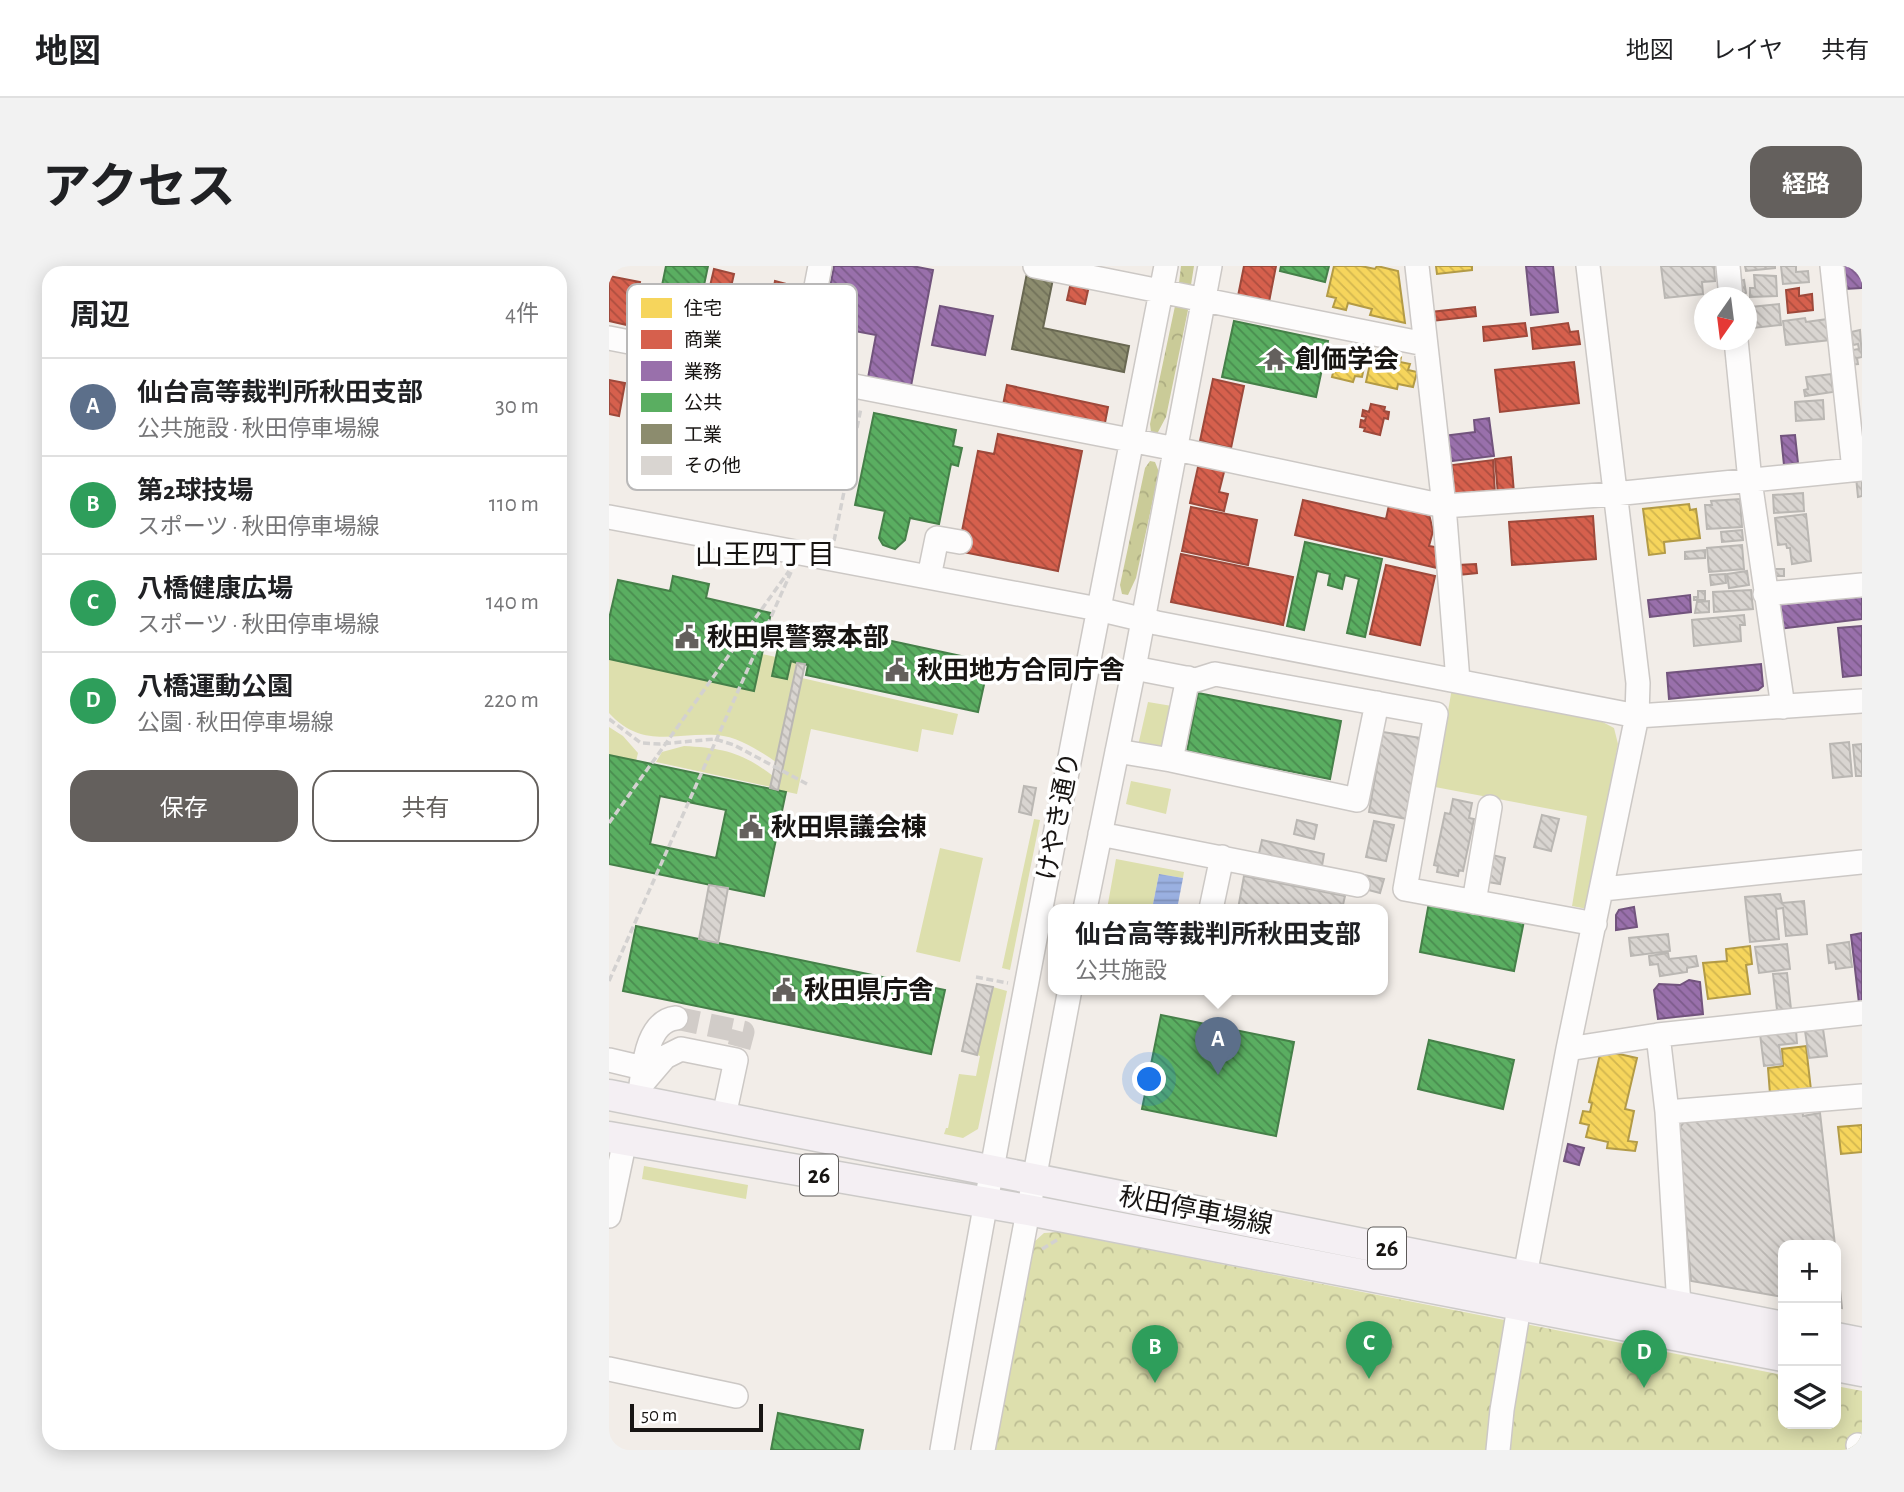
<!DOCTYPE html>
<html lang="ja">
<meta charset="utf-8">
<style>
:root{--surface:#fff;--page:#f2f2f2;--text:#202124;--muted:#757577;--line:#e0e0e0;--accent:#64605d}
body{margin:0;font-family:"Alegreya Sans","Noto Sans JP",sans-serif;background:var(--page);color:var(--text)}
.controls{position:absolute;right:21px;bottom:21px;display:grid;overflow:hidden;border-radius:14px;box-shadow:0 4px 18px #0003}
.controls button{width:63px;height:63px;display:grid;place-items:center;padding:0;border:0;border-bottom:2px solid var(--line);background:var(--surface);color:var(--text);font:35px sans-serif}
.compass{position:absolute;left:1085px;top:21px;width:63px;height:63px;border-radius:50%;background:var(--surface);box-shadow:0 4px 18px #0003;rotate:194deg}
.scale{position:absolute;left:21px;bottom:18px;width:133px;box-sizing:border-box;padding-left:7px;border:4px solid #171412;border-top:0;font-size:19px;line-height:24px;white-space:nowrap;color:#171412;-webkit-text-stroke:5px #fff;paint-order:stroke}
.you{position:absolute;left:541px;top:814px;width:24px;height:24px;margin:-18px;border:5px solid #fff;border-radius:50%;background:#1a73e8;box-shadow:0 0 0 10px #1a73e833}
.badge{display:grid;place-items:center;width:46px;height:46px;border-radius:50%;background:var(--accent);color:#fff;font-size:23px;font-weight:700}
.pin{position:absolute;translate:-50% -58px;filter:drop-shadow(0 2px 4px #0008)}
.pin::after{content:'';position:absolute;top:37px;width:24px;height:21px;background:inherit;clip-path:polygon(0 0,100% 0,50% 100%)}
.popup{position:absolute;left:439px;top:638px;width:340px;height:91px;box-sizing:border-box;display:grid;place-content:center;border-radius:14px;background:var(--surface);filter:drop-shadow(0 2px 5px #0005);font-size:23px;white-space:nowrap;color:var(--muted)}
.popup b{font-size:26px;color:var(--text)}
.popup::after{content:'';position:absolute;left:50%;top:100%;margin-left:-14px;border:14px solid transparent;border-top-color:var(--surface)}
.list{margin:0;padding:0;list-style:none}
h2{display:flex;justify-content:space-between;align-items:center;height:91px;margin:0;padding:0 28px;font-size:30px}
h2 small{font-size:23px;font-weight:400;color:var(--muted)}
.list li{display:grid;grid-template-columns:46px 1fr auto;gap:21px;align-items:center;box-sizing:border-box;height:98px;padding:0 28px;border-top:2px solid var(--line)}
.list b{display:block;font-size:26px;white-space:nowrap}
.list p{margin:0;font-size:23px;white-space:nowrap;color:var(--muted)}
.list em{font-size:23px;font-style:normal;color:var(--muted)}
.actions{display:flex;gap:14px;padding:21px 28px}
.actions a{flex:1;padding:16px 0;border:2px solid var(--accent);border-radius:21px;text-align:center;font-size:24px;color:var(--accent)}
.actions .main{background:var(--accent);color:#fff}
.icon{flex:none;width:38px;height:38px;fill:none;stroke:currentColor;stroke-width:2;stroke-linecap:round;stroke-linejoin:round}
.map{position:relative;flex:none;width:1253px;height:1184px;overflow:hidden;border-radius:21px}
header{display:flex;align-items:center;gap:42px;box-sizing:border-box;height:98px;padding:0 35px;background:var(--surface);border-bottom:2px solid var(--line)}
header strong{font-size:33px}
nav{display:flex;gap:38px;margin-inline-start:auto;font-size:24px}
.intro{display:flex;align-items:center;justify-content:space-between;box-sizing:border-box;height:168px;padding:0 42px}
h1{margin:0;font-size:49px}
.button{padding:18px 32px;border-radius:21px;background:var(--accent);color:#fff;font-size:24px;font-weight:700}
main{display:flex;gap:42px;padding:0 42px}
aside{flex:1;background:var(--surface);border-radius:21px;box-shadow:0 4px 18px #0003}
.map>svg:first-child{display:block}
.grass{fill:#dddfad}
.forest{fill:url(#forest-crowns)}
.park{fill:url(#park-crowns)}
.water{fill:url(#water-rules)}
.homes{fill:url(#homes-back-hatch);stroke:#b39b46;stroke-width:2}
.shops{fill:url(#shops-back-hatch);stroke:#9d493b;stroke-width:2}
.offices{fill:url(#offices-back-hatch);stroke:#72547d;stroke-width:2}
.public{fill:url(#public-back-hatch);stroke:#468049;stroke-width:2;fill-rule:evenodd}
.industry{fill:url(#industry-back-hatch);stroke:#696852;stroke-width:2}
.building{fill:url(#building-back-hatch);stroke:#bab7b3;stroke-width:2}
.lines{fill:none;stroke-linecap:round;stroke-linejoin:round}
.minor-tunnel{stroke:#d1ccc8;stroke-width:23;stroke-dasharray:23 11;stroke-linecap:butt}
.minor-casing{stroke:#ccc8c5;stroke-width:26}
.major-casing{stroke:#cccac8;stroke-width:33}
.path{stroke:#d3d1d0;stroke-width:3.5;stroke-dasharray:7 3.5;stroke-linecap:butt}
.minor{stroke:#fdfcfc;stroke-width:23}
.major{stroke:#f4eff3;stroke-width:30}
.labels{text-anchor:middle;stroke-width:7;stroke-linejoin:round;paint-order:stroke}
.shield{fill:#fff;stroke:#5d5a59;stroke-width:2}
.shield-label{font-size:24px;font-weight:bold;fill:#171412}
.poi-label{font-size:26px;font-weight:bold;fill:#171412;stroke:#fff;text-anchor:start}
.street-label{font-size:26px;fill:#171412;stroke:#fff}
.neighbourhood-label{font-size:28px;fill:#171412;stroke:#fff}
.key{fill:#fff;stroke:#b9b8b8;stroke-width:2}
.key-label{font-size:19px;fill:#171412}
</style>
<header>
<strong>地図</strong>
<nav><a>地図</a><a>レイヤ</a><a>共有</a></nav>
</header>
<div class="intro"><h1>アクセス</h1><a class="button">経路</a></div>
<main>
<aside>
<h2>周辺<small>4件</small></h2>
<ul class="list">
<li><span class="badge" style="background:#5c6f8a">A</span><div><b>仙台高等裁判所秋田支部</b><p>公共施設 · 秋田停車場線</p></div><em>30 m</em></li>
<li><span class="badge" style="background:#2e9e5b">B</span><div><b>第2球技場</b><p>スポーツ · 秋田停車場線</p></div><em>110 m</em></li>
<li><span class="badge" style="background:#2e9e5b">C</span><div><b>八橋健康広場</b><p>スポーツ · 秋田停車場線</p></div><em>140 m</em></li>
<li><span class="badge" style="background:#2e9e5b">D</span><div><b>八橋運動公園</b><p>公園 · 秋田停車場線</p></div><em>220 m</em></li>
</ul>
<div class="actions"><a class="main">保存</a><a>共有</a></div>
</aside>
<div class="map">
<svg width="1253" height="1184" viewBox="0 0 1253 1184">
<defs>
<pattern id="forest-crowns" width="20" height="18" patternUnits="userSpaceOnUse" patternTransform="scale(1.75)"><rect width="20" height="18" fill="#cacb98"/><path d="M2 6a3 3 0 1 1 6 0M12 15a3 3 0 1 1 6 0" fill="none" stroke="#adad82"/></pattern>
<pattern id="park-crowns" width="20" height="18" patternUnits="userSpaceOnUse" patternTransform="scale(1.75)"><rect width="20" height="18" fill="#dddfad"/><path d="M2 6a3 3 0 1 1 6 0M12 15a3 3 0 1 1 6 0" fill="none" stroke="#bdbe94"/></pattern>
<pattern id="water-rules" width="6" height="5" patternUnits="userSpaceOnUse" patternTransform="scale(1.75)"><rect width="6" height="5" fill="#9ab0e1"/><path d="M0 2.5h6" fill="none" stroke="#8496c0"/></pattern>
<pattern id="homes-back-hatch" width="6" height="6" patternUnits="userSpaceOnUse" patternTransform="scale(1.75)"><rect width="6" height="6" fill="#f6d55c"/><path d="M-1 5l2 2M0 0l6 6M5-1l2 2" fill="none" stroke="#d2b64f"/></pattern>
<pattern id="shops-back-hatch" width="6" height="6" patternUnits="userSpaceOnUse" patternTransform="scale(1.75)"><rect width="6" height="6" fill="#d6604d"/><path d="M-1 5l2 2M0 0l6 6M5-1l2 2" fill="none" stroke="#ad4e3f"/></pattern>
<pattern id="offices-back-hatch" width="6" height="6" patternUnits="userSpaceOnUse" patternTransform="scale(1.75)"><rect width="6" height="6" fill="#9970ab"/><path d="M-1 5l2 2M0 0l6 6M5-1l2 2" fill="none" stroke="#7c5b8a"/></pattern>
<pattern id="public-back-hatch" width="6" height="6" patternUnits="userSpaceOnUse" patternTransform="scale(1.75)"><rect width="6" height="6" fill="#5aae61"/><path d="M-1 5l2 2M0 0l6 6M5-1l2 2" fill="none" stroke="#498c4f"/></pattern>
<pattern id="industry-back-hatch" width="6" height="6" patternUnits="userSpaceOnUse" patternTransform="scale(1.75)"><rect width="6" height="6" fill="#8c8c6e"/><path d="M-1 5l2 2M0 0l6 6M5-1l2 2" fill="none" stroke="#717159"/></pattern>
<pattern id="building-back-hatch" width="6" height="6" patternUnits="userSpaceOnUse" patternTransform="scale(1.75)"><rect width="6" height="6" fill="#d9d5d1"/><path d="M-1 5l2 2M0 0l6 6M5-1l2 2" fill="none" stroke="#bab6b2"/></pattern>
</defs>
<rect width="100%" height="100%" fill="#f2ede8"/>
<path class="grass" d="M153 388 167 391 163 410 178 413 182 395 188 397 167 496C149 484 130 471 108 469 66 466 34 484 0 447V393Z
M193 412 349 448 344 469 313 463 309 486 202 463 188 528 169 524Z
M843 422 986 452 1005 462 1009 478 978 643 963 640 978 550 826 521Z
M539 436 563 440 553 489 528 484Z
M0 461 14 470 29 487 27 495 0 489Z
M75 480C113 482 133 486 164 510L162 521 47 496 53 486Z
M522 515 562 523 557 548 517 538Z
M425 553 431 554 401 704 393 702Z
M331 582 374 592 351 696 307 686Z
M507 593 575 606 574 612 550 608 543 643H498Z
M384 721 398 725 369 863 354 872 335 868 337 862H339L350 808 367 810 371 790 368 789Z
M35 900 139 919 137 933 33 913Z"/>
<path class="forest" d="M572 0H585L582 19 577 26 572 25 570 17Z
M571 33 575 34 579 44 557 151 548 168 542 166 541 158 566 40Z
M541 195 546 196 550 206 527 312 519 329 513 328 511 319 536 202Z"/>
<path class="park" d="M450 966 1174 1109V1158H1227V1120L1253 1125V1184H383L425 976 435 967Z"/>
<path class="water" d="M550 608 574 612 568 643H543Z"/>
<path class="homes" d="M725 0H752L766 3 768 0 789 5 796 57 761 49 763 43 739 37 737 44 724 41 727 32 718 30Z
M827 0H863V4L828 8Z
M764 84 792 91 791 96 801 98 799 104 808 106 804 121 789 118 788 123 757 116Z
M729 86 757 92 753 111 746 110 744 116 723 111Z
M1080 238 1081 244 1087 243 1091 272 1055 276 1056 287 1040 289 1034 243Z
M1141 680 1143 698 1137 699 1141 728 1099 733 1094 697 1118 695 1117 683Z
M1197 780 1202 824 1161 828 1159 802 1174 800 1173 783Z
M992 784 1028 792 1016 843 1025 845 1019 875 1028 876 1026 885 998 882 999 876 977 871 980 859 971 857 974 845 981 846 983 837 980 836Z
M1253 859V886L1232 888 1229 861Z"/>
<path class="shops" d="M635 0H667L660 36 629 30Z
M105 3 125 8 118 38 98 33Z
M0 10 31 16 22 60 0 55Z
M166 15 181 19 179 29 184 30 173 84 169 83 166 97 147 93 150 80 143 78 155 24 164 26Z
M462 16 480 20 476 38 458 34Z
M1190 22V30L1203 28 1204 44 1179 47 1177 24Z
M866 41 867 50 823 55 822 46Z
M916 57 918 70 875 75 874 61Z
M959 57 961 66 969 65 971 78 924 83 922 62Z
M965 96 970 137 891 146 886 104Z
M604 113 635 120 622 182 591 175Z
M0 114 16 117 10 150 0 148Z
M398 119 499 141 495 162 394 139Z
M166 120 223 133 219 152 170 141 171 135 164 133Z
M762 138 776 141 775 145 780 146 779 153 775 152 771 169 755 165 756 162 751 161 752 154 756 155 757 151 753 150 754 144 760 146Z
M389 168 473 185 449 305 349 285 369 185 385 188Z
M902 191 905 227 889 229 886 193Z
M591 192 617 198 610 226 619 228 615 245 581 237Z
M884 194 886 228 843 232 838 209 844 208 843 199Z
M694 234 777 253 780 239 820 248 824 265 820 280 832 282 828 302 686 269Z
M582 241 648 254 639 299 573 285Z
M984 250 987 293 903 299 900 256Z
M572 288 684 311 674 359 562 336Z
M867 298 868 307 850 309 849 299Z
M777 299 826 310 811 379 761 368Z"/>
<path class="offices" d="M225 0H303L324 4 302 120 259 112 267 69 214 59Z
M917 0H944L949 46 922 49Z
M1234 0H1253V22L1236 23Z
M331 40 384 50 376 89 323 79Z
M880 152 885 190 836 196 833 170 866 166 865 154Z
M1186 169 1189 197 1175 199 1172 170Z
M1253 328V353L1169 363 1166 338Z
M1081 329 1082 346 1041 351 1039 334Z
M1253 360V409L1234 411 1229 362Z
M1152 398 1154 420 1149 424 1060 433 1058 407Z
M1025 641 1028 661 1007 664V649L1010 644Z
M1253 667V737H1250L1242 669Z
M1080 714 1091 716 1094 748 1049 753 1045 724 1050 718 1071 719Z
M959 878 975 882 970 899 955 895Z"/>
<path class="public" d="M57 0H99L89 48 49 39Z
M672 0H720L716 16 671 5Z
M625 55 719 75 707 131 613 111Z
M39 106 86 117 84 124 131 134 130 140 144 143 146 136 155 138 154 145 165 148 162 163 171 165 167 182 161 181 157 198 130 192 125 213 48 196 50 183 23 177Z
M265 147 347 164 344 180 353 182 349 200 342 198 330 258 301 252 296 274 286 283 274 279 270 272 276 245 246 239Z
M696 276 773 293 756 371 738 367 750 313 736 309 733 323 719 319 721 308 708 305 695 364 678 360Z
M64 310 100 318 97 332 162 347 145 425 0 393V353L9 314 61 325Z
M204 358 380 396 369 446 197 409 199 399 188 397 182 395 178 413 163 410 172 368 187 372V377L199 379Z
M589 427 732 455 721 513 578 485Z
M0 489 177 526 155 630 0 598ZM51 530 117 544 107 592 41 578Z
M821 631 916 650 905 705 811 686Z
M27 660 336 724 322 788 14 725Z
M552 749 685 776 667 870 533 843Z
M820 774 905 794 894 843 809 823Z
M169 1147 254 1164 250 1184H162Z"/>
<path class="industry" d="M418 7 444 13 434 62 520 80 515 106 403 83Z"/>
<path class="building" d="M1052 0H1105L1106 15 1093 16 1094 28 1056 32Z
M1136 0H1166V2L1137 5Z
M1172 0H1187V6L1199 5 1200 16 1174 18Z
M1145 9 1167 10 1168 30 1141 31V22H1146Z
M1135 14 1137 27 1126 29 1124 16Z
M1170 38 1172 59 1144 62 1142 41Z
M1196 52 1197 56 1219 53 1221 74 1177 79 1174 55Z
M1251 64 1253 91 1248 92 1249 98 1238 99 1237 85 1250 83 1249 78 1244 79 1242 66Z
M1222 108 1224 126 1196 130 1195 124 1199 123 1197 111Z
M1214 134 1215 153 1187 155 1186 136Z
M1253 210V230L1249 231 1247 211Z
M1194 227 1195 245 1165 247 1164 229Z
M1131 233 1133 261 1098 263 1096 239H1103L1102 235Z
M1197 248 1202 295 1183 298 1181 282H1178L1177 278 1169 279 1166 252Z
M1133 264 1134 274 1113 276 1112 266Z
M1133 279 1135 303 1100 306 1098 282Z
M1096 284V292L1076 293V286Z
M1166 303H1175V310H1166Z
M1138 305 1140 319 1120 322 1118 308Z
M1116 308 1117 317 1102 319 1101 309Z
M1142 324 1144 343 1105 346 1104 326Z
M1089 325H1096V334H1085V331H1089Z
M1100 335V346L1086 347 1088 336Z
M1135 349 1136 359H1131L1132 375 1085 380 1083 354Z
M188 397 196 398 169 524 161 522Z
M774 466 812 472 798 553 760 546Z
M1240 476 1243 510 1224 512 1221 478Z
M1253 478V510H1247L1244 479Z
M415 520 427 522 422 549 410 546Z
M844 533 863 537 860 552 865 553 854 605 850 604 849 610 828 606 829 600 825 599 836 547 841 548Z
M933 549 950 553 942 585 925 581Z
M688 554 708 559 705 573 685 568Z
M765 555 785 559 777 595 757 591Z
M653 574 715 588 712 606 649 592Z
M879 588 896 592 891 618 873 615Z
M755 609 775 613 771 627 752 622Z
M635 610 736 630 733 643H629Z
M100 619 119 622 109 677 90 673Z
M1171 628 1173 637 1195 635 1198 668 1177 670 1174 642 1167 643 1170 673 1141 676 1136 631Z
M1059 668 1061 685 1022 690 1020 672Z
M1240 676 1243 701 1227 703 1226 696 1220 697 1218 679Z
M1178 678 1181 703 1150 707 1146 681Z
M1059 687 1060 693 1087 690 1089 700 1078 702V706L1051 710 1049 698 1041 699 1040 690Z
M1178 707 1182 743 1168 744 1164 708Z
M368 718 384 721 368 789 353 785Z
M1214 763 1218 790 1200 792 1196 765Z
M1187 764 1188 777 1170 779 1173 798 1155 800 1151 768Z
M1193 842 1194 850 1211 847 1226 979H1174V1031L1082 1015 1069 864 1076 855Z
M1227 986 1233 1042 1227 1041Z"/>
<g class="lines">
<path class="minor-tunnel" d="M67 752 134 766 130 781"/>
<g class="minor-casing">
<path id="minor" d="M426 0 816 78
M808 0 835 240 849 415
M1119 0 1122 32
M1223 0 1245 204
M0 72 567 183 835 240 1005 228 1253 203
M1127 74 1141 215 1174 441
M190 108 211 0
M0 251 489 343 548 357 1028 450 1253 435
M320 311 328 272 351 276
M1156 328 1253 319
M525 402 587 414 606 408 827 448 796 623 986 658
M579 412 562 494 748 534 768 437
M508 485 562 494
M491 568 749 619
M994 623 1253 596
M865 636 881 541
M476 643 525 402 601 0
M602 643 613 591
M1049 769 1253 747
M959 783 1049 769 1058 846 1253 830
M0 794 34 802
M32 819C35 797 39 755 67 752
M29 834 32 819 56 791 72 783 127 794 115 850
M1058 846 1070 1040
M0 950 16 874
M0 1103 127 1130
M1249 1179 1253 1182
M333 1184C401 788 480 394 557 0
M374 1184 461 723
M889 1184 893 1144 910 1041 959 783 1028 450 1029 417 979 0"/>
</g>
<g class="major-casing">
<path id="major" d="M0 829 1174 1061
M0 871 419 944 1174 1090
M1227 1072 1253 1077
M1227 1100 1253 1105"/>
</g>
<path class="path" d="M225 275 252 142
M0 453 32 477 51 478 106 473 125 479 198 518
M0 557 180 305
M367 711 399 717
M0 715 182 306
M433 983 448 974"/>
<use href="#minor" class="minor"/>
<use href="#major" class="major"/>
</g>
<defs>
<g id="temple-bare" transform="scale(1.89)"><path d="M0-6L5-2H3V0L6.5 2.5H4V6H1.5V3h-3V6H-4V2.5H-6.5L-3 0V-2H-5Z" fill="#64605d" stroke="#fff" stroke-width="2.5" paint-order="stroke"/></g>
<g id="civic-bare" transform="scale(1.89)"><path d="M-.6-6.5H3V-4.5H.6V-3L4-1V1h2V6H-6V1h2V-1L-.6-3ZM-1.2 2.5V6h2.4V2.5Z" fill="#64605d" stroke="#fff" stroke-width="2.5" paint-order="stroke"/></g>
</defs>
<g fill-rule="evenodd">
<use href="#temple-bare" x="666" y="93"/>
<use href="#civic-bare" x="78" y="371"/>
<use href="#civic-bare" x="288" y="404"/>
<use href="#civic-bare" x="142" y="561"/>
<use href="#civic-bare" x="175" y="724"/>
</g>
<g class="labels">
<g class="shield">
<rect x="191" y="888.5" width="38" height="41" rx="5"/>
<rect x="759" y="961.5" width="38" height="41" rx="5"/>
</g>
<g class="shield-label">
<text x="210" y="917">26</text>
<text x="778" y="990">26</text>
</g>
<g class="poi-label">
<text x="686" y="102">創価学会</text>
<text x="98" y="380">秋田県警察本部</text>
<text x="308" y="413">秋田地方合同庁舎</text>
<text x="162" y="570">秋田県議会棟</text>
<text x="195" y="733">秋田県庁舎</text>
</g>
<g class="street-label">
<text transform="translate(449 550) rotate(-79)" y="9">けやき通り</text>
<text transform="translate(587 944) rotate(11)" y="9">秋田停車場線</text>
</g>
<g class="neighbourhood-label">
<text x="156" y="298">山王四丁目</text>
</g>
</g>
<rect x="18" y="18" width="230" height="206" rx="10" class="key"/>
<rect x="32" y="32" width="31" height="20" fill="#f6d55c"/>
<rect x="32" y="64" width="31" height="19" fill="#d6604d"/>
<rect x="32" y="95" width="31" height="20" fill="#9970ab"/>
<rect x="32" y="127" width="31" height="19" fill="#5aae61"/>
<rect x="32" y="158" width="31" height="20" fill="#8c8c6e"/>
<rect x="32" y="190" width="31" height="19" fill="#d9d5d1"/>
<g class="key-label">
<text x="75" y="49">住宅</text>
<text x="75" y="80">商業</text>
<text x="75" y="112">業務</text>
<text x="75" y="143">公共</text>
<text x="75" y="175">工業</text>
<text x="75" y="206">その他</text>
</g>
</svg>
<div class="controls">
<button>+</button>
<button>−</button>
<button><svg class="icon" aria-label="layers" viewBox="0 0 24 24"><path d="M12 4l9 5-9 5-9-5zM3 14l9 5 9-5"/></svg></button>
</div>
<svg class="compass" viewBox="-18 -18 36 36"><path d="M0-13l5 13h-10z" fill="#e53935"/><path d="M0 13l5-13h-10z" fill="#757577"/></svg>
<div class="scale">50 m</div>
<div class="you"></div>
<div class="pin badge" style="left:609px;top:809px;background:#5c6f8a">A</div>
<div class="popup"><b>仙台高等裁判所秋田支部</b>公共施設</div>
<div class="pin badge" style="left:546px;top:1117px;background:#2e9e5b">B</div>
<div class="pin badge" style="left:760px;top:1113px;background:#2e9e5b">C</div>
<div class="pin badge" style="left:1035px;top:1122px;background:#2e9e5b">D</div>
</div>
</main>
